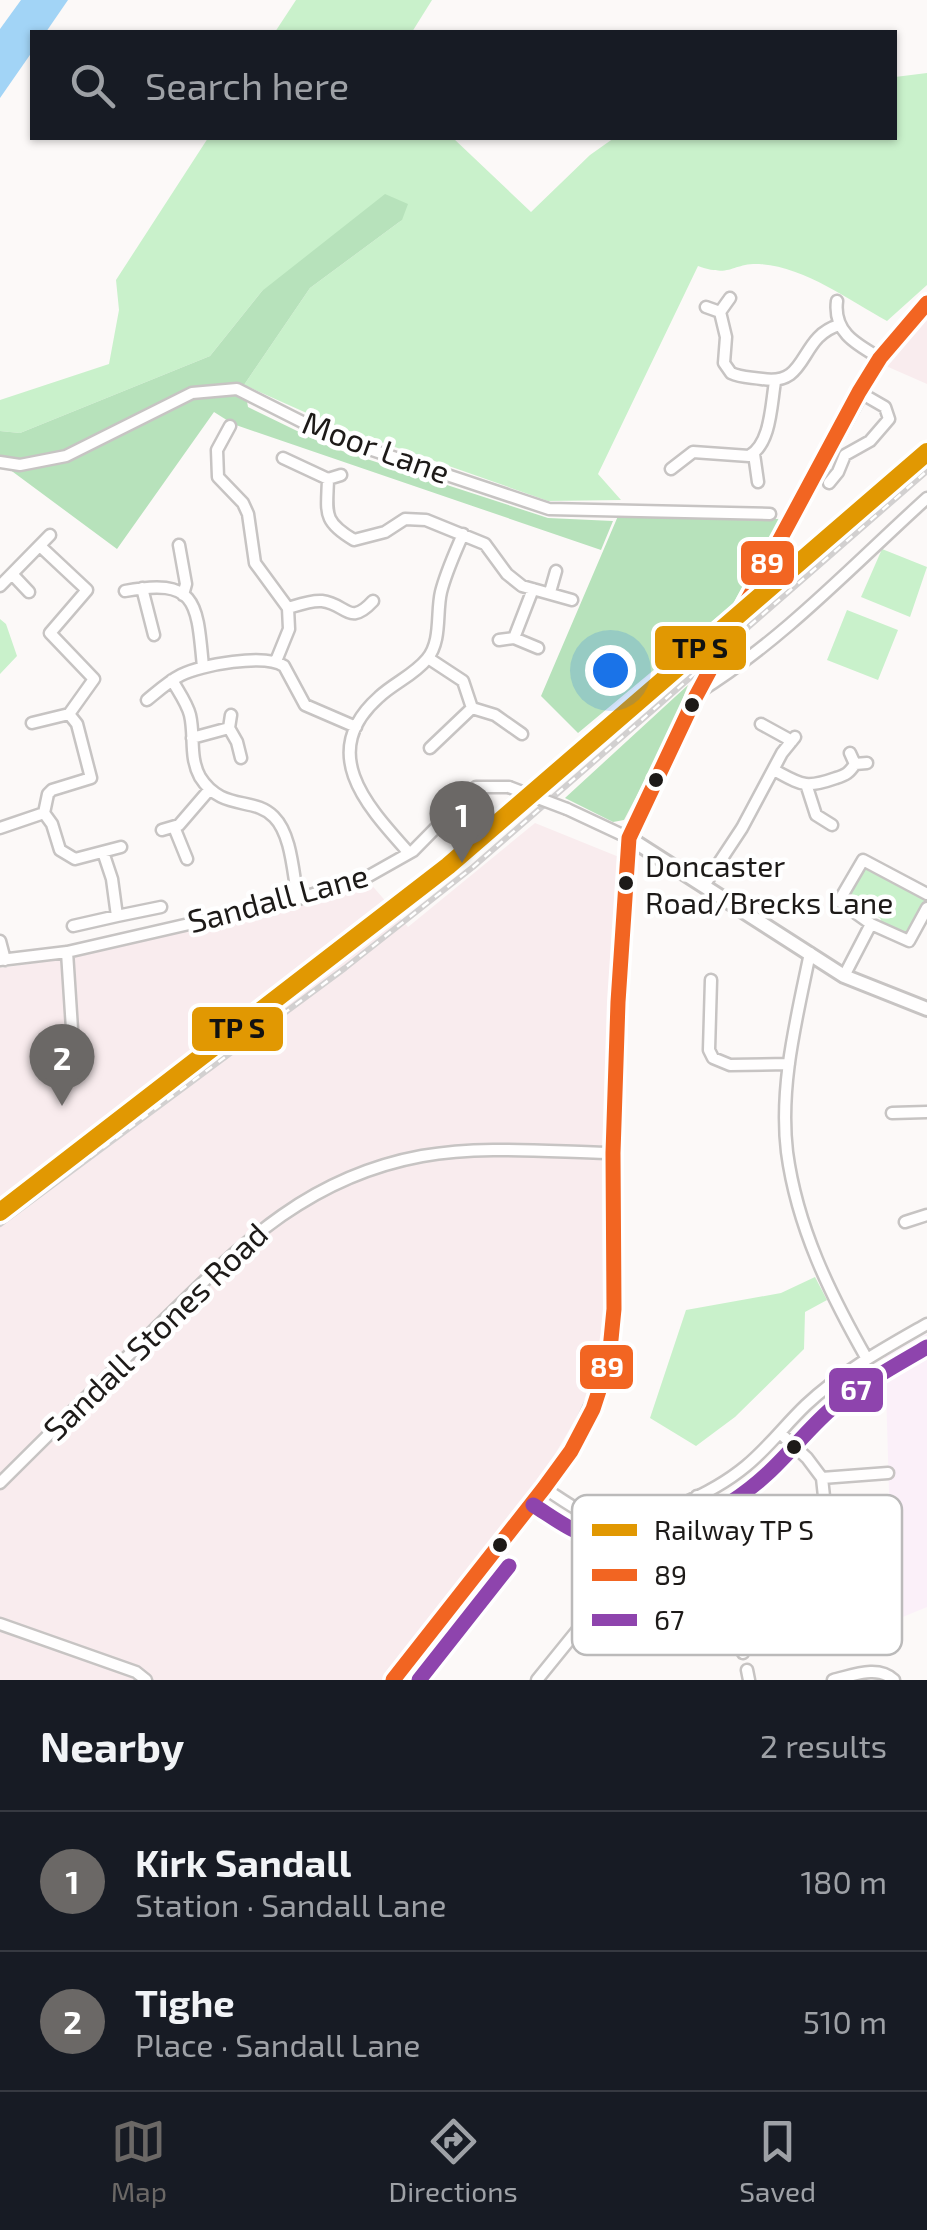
<!DOCTYPE html>
<meta charset="utf-8">
<style>
:root{--surface:#171b24;--page:#242831;--text:#f1f3f6;--muted:#9ea1a6;--line:#363941;--accent:#6b6866}
body{margin:0;font-family:"Exo 2",sans-serif;background:var(--page);color:var(--text)}
.you{position:absolute;left:610px;top:670px;width:35px;height:35px;margin:-25px;border:8px solid #fff;border-radius:50%;background:#1a73e8;box-shadow:0 0 0 15px #1a73e833}
.badge{display:grid;place-items:center;width:65px;height:65px;border-radius:50%;background:var(--accent);color:#fff;font-size:32px;font-weight:700}
.pin{position:absolute;translate:-50% -82px;filter:drop-shadow(0 2px 5px #0008)}
.pin::after{content:'';position:absolute;top:52px;width:35px;height:30px;background:inherit;clip-path:polygon(0 0,100% 0,50% 100%)}
.list{margin:0;padding:0;list-style:none}
h2{display:flex;justify-content:space-between;align-items:center;height:130px;margin:0;padding:0 40px;font-size:42px}
h2 small{font-size:32px;font-weight:400;color:var(--muted)}
.list li{display:grid;grid-template-columns:65px 1fr auto;gap:30px;align-items:center;box-sizing:border-box;height:140px;padding:0 40px;border-top:2px solid var(--line)}
.list b{display:block;font-size:38px;white-space:nowrap}
.list p{margin:0;font-size:32px;white-space:nowrap;color:var(--muted)}
.list em{font-size:32px;font-style:normal;color:var(--muted)}
.icon{flex:none;width:55px;height:55px;fill:none;stroke:currentColor;stroke-width:2;stroke-linecap:round;stroke-linejoin:round}
.map{position:relative;flex:none;width:927px;height:1680px;overflow:hidden}
.search{position:absolute;background:var(--surface);box-shadow:0 2px 8px #0004;left:30px;right:30px;top:30px;height:110px;display:flex;align-items:center;gap:25px;box-sizing:border-box;padding:0 35px;border-radius:0px;color:var(--muted);font-size:38px}
.sheet{height:410px;background:var(--surface)}
nav{display:flex;justify-content:space-around;align-items:center;box-sizing:border-box;height:140px;border-top:2px solid var(--line);background:var(--surface);font-size:28px;color:var(--muted)}
nav a{display:grid;justify-items:center;gap:5px}
nav .on{color:var(--accent)}
.map>svg:first-child{display:block}
.industrial{fill:#f9ecee}
.education{fill:#fbf0f9}
.green{fill:#c9f1cb}
.forest{fill:#b7e2bb}
.water{fill:#a2d4f6}
.lines{fill:none;stroke-linecap:round;stroke-linejoin:round}
.minor-casing{stroke:#c7c4c3;stroke-width:15}
.tertiary-casing{stroke:#c7c4c3;stroke-width:18}
.minor{stroke:#fffefe;stroke-width:10}
.tertiary{stroke:#fffefe;stroke-width:12}
.rail-casing{stroke:#d2d0d0;stroke-width:6}
.rail{stroke:#fff;stroke-width:2.5;stroke-dasharray:8;stroke-linecap:butt}
.minor-bridge-casing{stroke:#c7c4c3;stroke-width:15;stroke-linecap:butt}
.tertiary-bridge-casing{stroke:#c7c4c3;stroke-width:18;stroke-linecap:butt}
.minor-bridge{stroke:#fffefe;stroke-width:10}
.tertiary-bridge{stroke:#fffefe;stroke-width:12}
.bus-1-casing{stroke:#fff;stroke-width:22}
.bus-2-casing{stroke:#fff;stroke-width:22}
.bus-1{stroke:#f26522;stroke-width:15}
.bus-2{stroke:#8e44ad;stroke-width:15}
.rail-1-casing{stroke:#fff;stroke-width:25}
.rail-1{stroke:#e19802;stroke-width:18}
.bus-dot{fill:#1d1a18;stroke:#fff;stroke-width:4}
.labels{text-anchor:middle;stroke-width:9;stroke-linejoin:round;paint-order:stroke}
.bus-label{font-size:30px;fill:#1d1a18;stroke:#fff;text-anchor:start}
.street-label{font-size:32px;fill:#1d1a18;stroke:#fff}
.key{fill:#fff;stroke:#bbbaba;stroke-width:2.5}
.key-label{font-size:28px;fill:#1d1a18}
.line-badge{stroke:#fff;stroke-width:4}
.badge-label{font-size:28px;text-anchor:middle;font-weight:bold;fill:#fff}
.pale-badge-label{font-size:28px;text-anchor:middle;font-weight:bold;fill:#111}
</style>
<div class="map">
<svg width="927" height="1680" viewBox="0 0 927 1680">
<rect width="100%" height="100%" fill="#fcf9f8"/>
<path class="industrial" d="M927 311V384L886 366Z
M535 823 619 857 602 1149 603 1325 584 1405 538 1483 383 1680H0V965L1 968 76 957 300 903 369 882 408 927Z"/>
<path class="education" d="M927 1334V1607L893 1621 885 1357Z"/>
<path class="green" d="M296 0H432L412 32H275Z
M927 73V285L887 321C849 300 803 266 759 264 731 263 732 278 698 266L598 474 621 500 548 501 338 427 244 385 310 288 402 220 262 291 210 356 20 433 0 431V400L109 364 119 310 116 280 208 138H453L531 212 590 155 614 138H894L895 77Z
M882 549 927 567 910 617 861 597Z
M847 610 898 630 878 680 827 660Z
M0 619 6 624 17 656 0 674Z
M861 866H869L923 896 925 902 910 931 902 933 883 925 880 918 870 913 864 915 845 901Z
M815 1277 827 1300 805 1312 804 1349 735 1417 696 1446 650 1418 686 1310 781 1293Z"/>
<path class="forest" d="M385 194 408 204 402 220 310 288 244 385 248 407 330 447 548 518 613 521 601 550 233 424 214 412 117 549 9 469 0 466V431L20 433 210 356 262 291Z
M618 516 781 519 733 604 578 733 541 696Z
M688 685 669 734 624 820 613 822 565 798Z"/>
<path class="water" d="M21 0H68L46 32H32V52L0 98V29Z"/>
<g class="lines">
<g class="minor-casing">
<path id="minor" d="M837 301C833 332 856 344 880 358
M706 307 720 312 730 298
M720 312 726 337 724 363 731 373C741 378 751 377 762 379 809 387 798 337 839 325
M230 426 217 450 218 477 243 503 248 514 255 563 288 608 289 629 276 661
M754 454 758 482
M283 458 328 479 341 475
M0 462 20 465 66 456 192 393 237 389 330 436 549 509 770 514
M671 469 693 452 749 456C771 444 771 405 775 382
M328 479C327 513 322 521 354 540L385 532 405 519 426 520 485 544 507 574 522 586 572 600
M829 483 838 472 845 455 870 441 889 419 885 407 859 392
M179 545 186 584 183 595
M12 574 29 592
M0 586 50 535
M142 588 154 635
M125 591C198 577 197 604 203 667
M550 592 556 571
M288 608C298 605 311 600 322 601 347 604 349 627 373 601
M514 638 533 589
M499 640 514 638 538 648
M428 658 463 681 472 708 430 748
M172 680C178 691 187 703 190 715 195 736 189 757 200 777 222 812 254 796 274 817 292 835 293 875 298 899
M699 692C783 640 854 564 927 498
M147 700C158 691 169 681 181 675 201 665 265 653 284 666L305 705 356 727
M472 708 495 715 522 734
M231 715 229 728 237 742 241 758
M32 723 69 714 94 679 50 633 87 590 40 546
M761 724 792 741
M192 738 229 728
M850 753 855 764 867 763
M774 770C802 785 805 789 836 778 846 775 849 773 855 764
M807 787 816 815 832 825
M567 809 629 838
M44 813 48 794 52 790 91 778 77 724 69 714
M44 813 52 824 60 850 75 859 121 847
M174 827 187 859
M0 828 44 813
M162 830 179 825 210 789
M409 853C368 807 316 753 379 697 394 683 414 675 427 659 442 641 436 613 441 592 446 572 455 553 463 534
M705 884 742 828 782 753 795 737
M927 894 863 860 839 901 871 924 909 941 927 908
M117 916 161 907
M73 926 117 916 112 879 103 852
M0 941 5 960
M810 953C797 1017 779 1085 787 1152 797 1227 830 1294 867 1359
M0 960 67 952 298 899 367 877 413 851 476 787H509
M844 976 871 924
M711 980 709 1050 713 1058 730 1065 789 1064
M55 1047 72 1029 67 952
M892 1113 927 1112
M905 1222 927 1215
M822 1478 888 1473
M0 1483C51 1433 101 1382 152 1332 235 1251 302 1178 422 1156 484 1145 550 1152 613 1153
M544 1488C563 1500 583 1516 605 1520 645 1527 716 1491 746 1466 768 1448 785 1425 806 1405 841 1372 885 1348 927 1324
M697 1496 750 1598
M723 1610 743 1653
M594 1611C615 1630 636 1642 665 1637L817 1570 830 1552 822 1478 807 1458 780 1433
M0 1624 136 1672 146 1680
M747 1670 749 1680
M537 1680 614 1585 623 1560V1522
M833 1680C854 1675 878 1665 894 1680"/>
</g>
<g class="tertiary-casing">
<path id="tertiary" d="M771 557 880 358 927 303
M629 838 844 976 927 1009
M393 1680 571 1451 601 1386 609 1360 614 1309 613 1153 618 1002 629 838 695 698"/>
</g>
<use href="#minor" class="minor"/>
<use href="#tertiary" class="tertiary"/>
<g class="rail-casing">
<path id="rail" d="M0 1204 445 864 927 446
M0 1224 345 968 473 867 927 471"/>
</g>
<use href="#rail" class="rail"/>
<g class="minor-bridge-casing">
<path id="minor-bridge" d="M509 787 567 809"/>
</g>
<g class="tertiary-bridge-casing">
<path id="tertiary-bridge" d="M695 698 771 557"/>
</g>
<use href="#minor-bridge" class="minor-bridge"/>
<use href="#tertiary-bridge" class="tertiary-bridge"/>
<g class="bus-1-casing">
<path id="bus-1" d="M393 1680 544 1488 571 1451 593 1409 609 1360 614 1309 613 1153 618 1002 629 838 695 698 859 392 880 358 927 303"/>
</g>
<g class="bus-2-casing">
<path id="bus-2" d="M533 1505C554 1518 575 1535 600 1539 657 1549 727 1511 767 1474 789 1454 808 1429 831 1409 860 1385 894 1366 927 1347
M419 1680 509 1566"/>
</g>
<use href="#bus-1" class="bus-1"/>
<use href="#bus-2" class="bus-2"/>
<g class="rail-1-casing">
<path id="rail-1" d="M0 1212 448 866 927 452"/>
</g>
<use href="#rail-1" class="rail-1"/>
</g>
<g class="bus-dot">
<circle cx="692" cy="705" r="9"/>
<circle cx="656" cy="780" r="9"/>
<circle cx="626" cy="883" r="9"/>
<circle cx="794" cy="1447" r="9"/>
<circle cx="500" cy="1545" r="9"/>
</g>
<g class="labels">
<g class="bus-label">
<text x="645" y="877">Doncaster<tspan x="645" dy="37">Road/Brecks Lane</tspan></text>
</g>
<g class="street-label">
<text transform="translate(376 448) rotate(20)" y="11">Moor Lane</text>
<text transform="translate(278 899) rotate(-15)" y="11">Sandall Lane</text>
<text transform="translate(156 1332) rotate(-44)" y="11">Sandall Stones Road</text>
</g>
</g>
<rect x="572" y="1495" width="330" height="160" rx="15" class="key"/>
<rect x="592" y="1524" width="45" height="12" fill="#e19802"/>
<rect x="592" y="1569" width="45" height="12" fill="#f26522"/>
<rect x="592" y="1614" width="45" height="12" fill="#8e44ad"/>
<g class="key-label">
<text x="654" y="1540">Railway TP S</text>
<text x="654" y="1585">89</text>
<text x="654" y="1630">67</text>
</g>
<g class="line-badge">
<rect x="739" y="539" width="57" height="48" rx="10" fill="#f26522"/>
<rect x="653" y="624" width="95" height="48" rx="10" fill="#e19802"/>
<rect x="190" y="1005" width="95" height="48" rx="10" fill="#e19802"/>
<rect x="578" y="1343" width="57" height="48" rx="10" fill="#f26522"/>
<rect x="827" y="1366" width="58" height="48" rx="10" fill="#8e44ad"/>
</g>
<g class="badge-label">
<text x="767" y="573">89</text>
<text x="607" y="1377">89</text>
<text x="856" y="1400">67</text>
</g>
<g class="pale-badge-label">
<text x="700" y="658">TP S</text>
<text x="237" y="1038">TP S</text>
</g>
</svg>
<div class="you"></div>
<div class="pin badge" style="left:462px;top:863px">1</div>
<div class="pin badge" style="left:62px;top:1106px">2</div>
<div class="search"><svg class="icon" aria-label="search" viewBox="0 0 24 24"><circle cx="10" cy="10" r="6"/><path d="M15 15l6 6"/></svg>Search here</div>
</div>
<section class="sheet">
<h2>Nearby<small>2 results</small></h2>
<ul class="list">
<li><span class="badge">1</span><div><b>Kirk Sandall</b><p>Station · Sandall Lane</p></div><em>180 m</em></li>
<li><span class="badge">2</span><div><b>Tighe</b><p>Place · Sandall Lane</p></div><em>510 m</em></li>
</ul>
</section>
<nav>
<a class="on"><svg class="icon" aria-label="map" viewBox="0 0 24 24"><path d="M3 6l6-2 6 2 6-2v14l-6 2-6-2-6 2zM9 4v14M15 6v14"/></svg>Map</a>
<a><svg class="icon" aria-label="directions" viewBox="0 0 24 24"><path d="M12 3l9 9-9 9-9-9zM9 14v-3h6M13 9l2 2-2 2"/></svg>Directions</a>
<a><svg class="icon" aria-label="saved" viewBox="0 0 24 24"><path d="M7 4h10v16l-5-4-5 4z"/></svg>Saved</a>
</nav>
